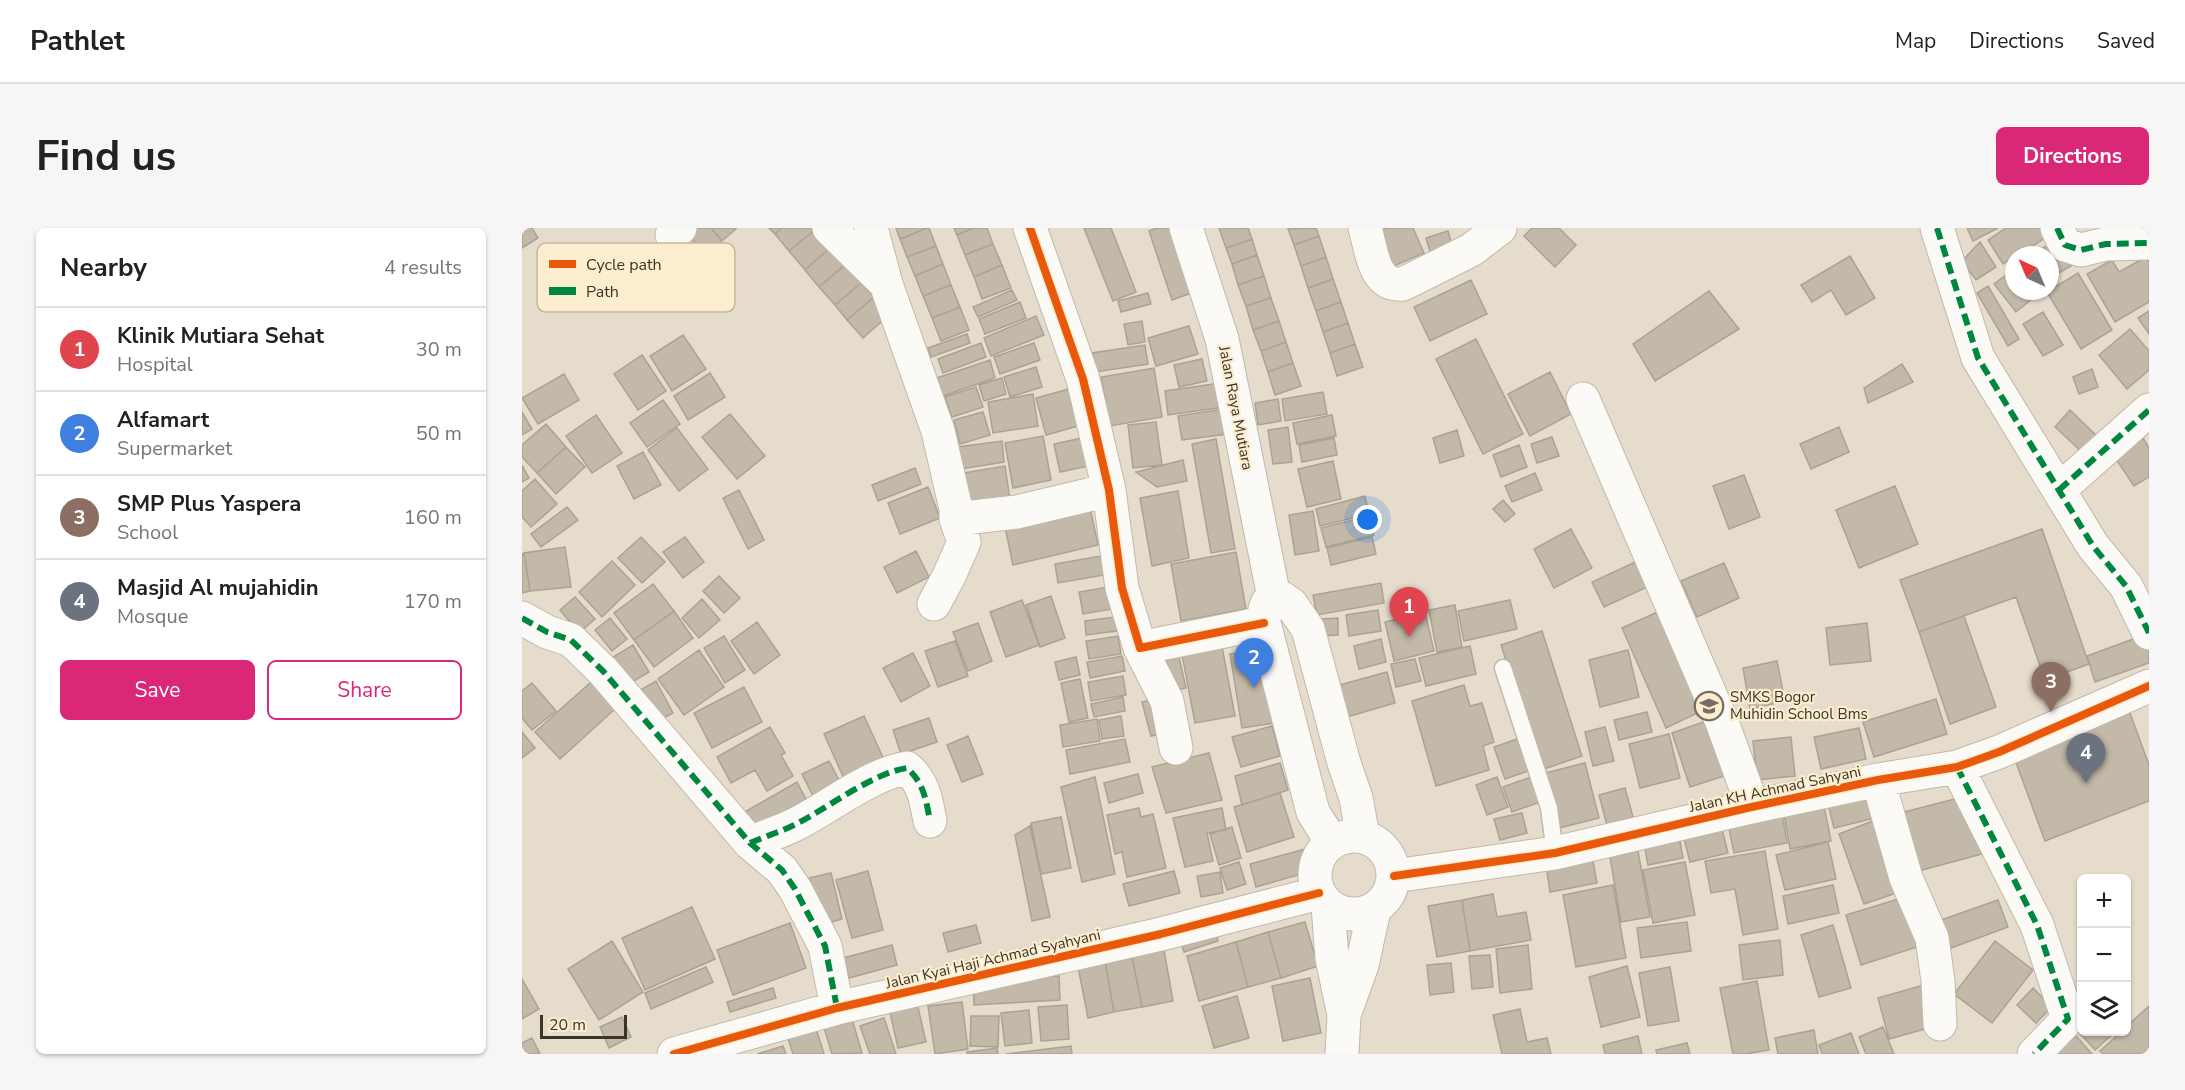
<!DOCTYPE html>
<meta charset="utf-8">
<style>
:root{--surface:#fff;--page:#f6f6f6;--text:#222;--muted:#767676;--line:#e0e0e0;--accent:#db2777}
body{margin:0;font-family:"Nunito Sans",sans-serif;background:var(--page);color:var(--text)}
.controls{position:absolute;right:18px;bottom:18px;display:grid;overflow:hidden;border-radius:9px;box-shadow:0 2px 4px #0004}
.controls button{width:54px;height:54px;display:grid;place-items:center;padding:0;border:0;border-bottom:2px solid var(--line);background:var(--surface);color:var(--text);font:30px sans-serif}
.compass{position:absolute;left:1483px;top:18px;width:54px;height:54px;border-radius:50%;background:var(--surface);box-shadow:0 2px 4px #0004;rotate:316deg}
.scale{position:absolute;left:18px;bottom:15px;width:87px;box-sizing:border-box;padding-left:6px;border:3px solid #3a3428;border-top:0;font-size:16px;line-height:21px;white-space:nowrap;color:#3a3428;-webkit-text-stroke:4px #fdedcf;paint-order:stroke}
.you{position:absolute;left:846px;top:292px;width:21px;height:21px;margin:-15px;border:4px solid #fff;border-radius:50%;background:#1a73e8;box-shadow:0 0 0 9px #1a73e833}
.badge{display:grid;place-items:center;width:39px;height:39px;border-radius:50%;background:var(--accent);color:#fff;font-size:20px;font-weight:700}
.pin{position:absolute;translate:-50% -50px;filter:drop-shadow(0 2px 3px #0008)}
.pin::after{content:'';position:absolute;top:32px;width:21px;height:18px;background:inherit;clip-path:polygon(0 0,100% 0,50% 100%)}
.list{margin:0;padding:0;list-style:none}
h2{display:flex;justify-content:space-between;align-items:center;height:78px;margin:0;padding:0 24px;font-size:26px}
h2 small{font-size:20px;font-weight:400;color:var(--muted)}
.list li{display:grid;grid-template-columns:39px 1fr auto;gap:18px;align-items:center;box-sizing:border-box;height:84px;padding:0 24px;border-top:2px solid var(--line)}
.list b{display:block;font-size:22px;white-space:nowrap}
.list p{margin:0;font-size:20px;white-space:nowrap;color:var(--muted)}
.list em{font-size:20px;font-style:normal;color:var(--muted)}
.actions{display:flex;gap:12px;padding:18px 24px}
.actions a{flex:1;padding:14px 0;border:2px solid var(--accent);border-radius:9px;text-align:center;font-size:21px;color:var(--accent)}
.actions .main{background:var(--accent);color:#fff}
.icon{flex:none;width:33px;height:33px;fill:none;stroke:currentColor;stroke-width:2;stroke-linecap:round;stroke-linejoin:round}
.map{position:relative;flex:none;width:1627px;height:826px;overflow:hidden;border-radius:9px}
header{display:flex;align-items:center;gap:36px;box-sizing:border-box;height:84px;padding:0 30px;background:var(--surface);border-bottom:2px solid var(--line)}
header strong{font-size:28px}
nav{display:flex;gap:33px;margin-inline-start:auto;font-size:21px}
.intro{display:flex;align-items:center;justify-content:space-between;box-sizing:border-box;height:144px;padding:0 36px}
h1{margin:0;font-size:42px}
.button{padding:15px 27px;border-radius:9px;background:var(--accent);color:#fff;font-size:21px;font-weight:700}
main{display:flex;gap:36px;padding:0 36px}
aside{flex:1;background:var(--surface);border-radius:9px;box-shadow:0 2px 4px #0004}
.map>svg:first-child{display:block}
.building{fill:#c2b9a8;stroke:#aaa296;stroke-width:1.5}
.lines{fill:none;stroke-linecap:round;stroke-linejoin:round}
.lane-casing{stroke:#c0b9ac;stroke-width:19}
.street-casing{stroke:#c0b9ac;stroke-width:35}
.lane{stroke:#fbfaf7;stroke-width:16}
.street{stroke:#fbfaf7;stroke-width:33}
.quiet{stroke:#00873e;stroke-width:6;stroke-dasharray:12 6;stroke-linecap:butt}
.cycleway-casing{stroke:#fdedcf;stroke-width:11}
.cycleway{stroke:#e8590c;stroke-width:8}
.labels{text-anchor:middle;stroke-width:4.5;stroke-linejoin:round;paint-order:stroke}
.street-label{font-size:15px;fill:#3a3428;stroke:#fdedcf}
.poi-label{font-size:15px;fill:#3a3428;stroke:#fdedcf;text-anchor:start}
.key{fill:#fdedcf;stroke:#c2b69d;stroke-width:1.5}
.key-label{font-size:16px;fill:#3a3428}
</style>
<header>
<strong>Pathlet</strong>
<nav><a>Map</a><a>Directions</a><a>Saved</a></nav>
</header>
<div class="intro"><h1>Find us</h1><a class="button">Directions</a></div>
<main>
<aside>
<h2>Nearby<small>4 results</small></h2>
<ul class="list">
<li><span class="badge" style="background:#e0444e">1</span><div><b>Klinik Mutiara Sehat</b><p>Hospital</p></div><em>30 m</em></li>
<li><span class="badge" style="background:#3f7fe0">2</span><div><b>Alfamart</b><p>Supermarket</p></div><em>50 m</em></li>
<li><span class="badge" style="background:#8d6e63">3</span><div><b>SMP Plus Yaspera</b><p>School</p></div><em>160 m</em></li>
<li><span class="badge" style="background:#6b7280">4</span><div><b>Masjid Al mujahidin</b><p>Mosque</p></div><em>170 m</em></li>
</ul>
<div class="actions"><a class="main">Save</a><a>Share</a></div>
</aside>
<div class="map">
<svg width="1627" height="826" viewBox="0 0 1627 826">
<rect width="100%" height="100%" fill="#e6dccc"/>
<path class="building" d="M0 0H10L16 10 0 20Z
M176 0H189L200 13 183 26 167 7Z
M189 0H214V1L200 13Z
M247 0H260L253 6Z
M260 0H293L294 1 267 23 253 6Z
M374 0H405L378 11Z
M405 0H407L414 18 385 29 378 11Z
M432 0H451L435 7Z
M451 0H465L471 16 443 27 435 7Z
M562 0H589L614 64 591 73Z
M635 0H654L675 63 650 72 627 3Z
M697 0H726L730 11 704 20Z
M794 0 797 8 772 17 766 1Z
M865 0H891L902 25 860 43 846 8Z
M1010 0H1037L1054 17 1033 39 1002 8Z
M1445 0H1476L1451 13Z
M1484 0H1519L1525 9 1496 27H1492V29L1481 36 1466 12Z
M294 1 309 19 283 42 267 23Z
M926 3 931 21 909 27 904 10Z
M167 7 183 26 165 41 149 22Z
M797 8 804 29 779 38 772 17Z
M730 11 735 27 710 36 704 20Z
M1533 13 1549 38 1528 50V27H1509Z
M1458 14 1474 39 1454 52 1440 33Z
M471 16 480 37 452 49 443 27Z
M414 18 421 36 393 48 385 29Z
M309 19 324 36 297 59 283 42Z
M735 27 742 48 716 57 710 36Z
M1328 28 1353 70 1324 87 1309 62 1290 74 1279 57Z
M804 29 811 51 786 60 779 38Z
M1624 29 1627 34V74L1593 94 1565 46 1590 32 1597 44Z
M324 36 339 55 313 77 297 59Z
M421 36 429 57 401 68 393 48Z
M480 37 489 60 460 71 452 49Z
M1492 41V63H1514L1516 66 1494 84 1472 56Z
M1556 45 1590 102 1559 121 1525 64Z
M742 48 749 70 724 78 716 57Z
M811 51 819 74 794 83 786 60Z
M949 52 965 86 908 113 892 79Z
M339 55 352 69 325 92 313 77Z
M429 57 438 79 410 90 401 68Z
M1466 58 1497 111 1486 118 1455 65Z
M490 62 495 72 456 89 451 79Z
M1187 63 1217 101 1133 153 1111 116Z
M626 65 629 76 599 84 596 73Z
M352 69 367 87 341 110 325 92Z
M749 70 757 93 731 102 724 78Z
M498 74 504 90 463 106 457 91Z
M819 74 826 95 801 104 794 83Z
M438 79 447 102 419 113 410 90Z
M1627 83V106L1616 90Z
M1521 84 1541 117 1521 128 1501 96Z
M514 88 522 107 469 128 462 110Z
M620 93 623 114 606 117 602 96Z
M757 93 764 114 739 123 731 102Z
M826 95 833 116 808 125 801 104Z
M667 98 676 126 634 138 626 110Z
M1608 101 1627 123V142L1605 161 1577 127Z
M445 106 448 115 409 129 406 120Z
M161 107 184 141 150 163 128 128Z
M954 111 1001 206 961 226 914 131Z
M764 114 771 135 746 144 739 123Z
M459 115 464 129 421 145 416 131Z
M512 115 518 132 478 146 472 129Z
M833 116 841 139 815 148 808 125Z
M623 117 626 136 573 144 570 125Z
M120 127 144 163 116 182 92 146Z
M680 131 685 153 657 159 652 137Z
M468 132 473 150 421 168 415 150Z
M771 135 779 158 753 167 746 144Z
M1380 136 1391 154 1346 175 1342 160Z
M514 139 520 159 488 169 482 149Z
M632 140 640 189 588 198 579 149Z
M1570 141 1576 159 1557 166 1551 149Z
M1028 144 1049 186 1008 208 986 166Z
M188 145 203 169 166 192 152 168Z
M42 146 57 172 16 196 0 170Z
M480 150 484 166 462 173 457 157Z
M698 155 702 179 646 187 643 163Z
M558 158 567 195 524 207 514 170Z
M454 159 461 179 430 189 423 169Z
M801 164 805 186 763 193 760 171Z
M511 166 516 198 471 205 466 174Z
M756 171 759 193 736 197 733 175Z
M141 172 158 196 125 219 108 195Z
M702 181 706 206 660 212 656 188Z
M1548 182 1576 209 1561 225 1533 199Z
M0 184 10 201 0 207Z
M461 184 468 207 438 216 432 192Z
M208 186 243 228 215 251 180 209Z
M74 187 100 225 70 245 44 208Z
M810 187 814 208 775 216 771 195Z
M634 194 640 237 611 240 606 197Z
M24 196 44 219 15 245 0 229V217Z
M766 199 770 234 751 236 746 202Z
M1317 199 1327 224 1289 241 1278 216Z
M155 200 186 241 157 263 126 222Z
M935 202 942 228 918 235 911 210Z
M521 208 529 252 491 260 483 215Z
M565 209 571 237 538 244 532 216Z
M1030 209 1037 228 1015 235 1009 216Z
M812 210 815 227 780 234 777 217Z
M1621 210 1627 220V249L1612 258 1592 228Z
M694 211 713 321 689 325 670 216Z
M480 213 482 234 439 241 436 219Z
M997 217 1005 239 979 249 971 227Z
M44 219 63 239 34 266 15 245Z
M121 224 139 257 112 271 95 238Z
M661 232 665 253 635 259 614 244Z
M811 233 819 271 785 279 776 241Z
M0 237 7 250 0 254Z
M483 238 488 272 446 279 441 245Z
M393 240 399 256 356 273 350 257Z
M1013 245 1020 262 990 274 983 258Z
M1222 247 1238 289 1207 301 1191 258Z
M13 251 35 276 9 299 0 289V263Z
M1373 258 1396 316 1337 340 1314 282Z
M406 259 418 290 378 306 366 275Z
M217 262 242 312 226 321 201 270Z
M656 263 667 330 630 338 618 270Z
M843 268 847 286 798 298 794 281Z
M981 272 993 286 983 294 971 281Z
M45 279 56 292 19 319 9 306Z
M568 280 576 317 491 337 483 299Z
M791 283 797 323 773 327 767 287Z
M848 288 852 307 804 319 799 300Z
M1049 301 1070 340 1032 360 1012 321Z
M1520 301 1567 436 1523 452 1494 369 1397 404 1378 352Z
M119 309 143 334 120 355 96 330Z
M163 309 182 334 161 350 141 324Z
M850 309 854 326 809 337 805 320Z
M43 319 49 359 8 363 2 325Z
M394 323 407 349 375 365 362 339Z
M714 324 724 381 659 393 649 336Z
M2 325 8 363 0 365V326Z
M590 326 594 345 536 355 533 336Z
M1122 330 1134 355 1082 379 1070 354Z
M90 333 113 357 80 389 57 364Z
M1202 335 1217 370 1175 389 1159 353Z
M197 348 218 370 202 385 181 363Z
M859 355 862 375 795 387 791 367Z
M131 356 152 383 112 412 92 385Z
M586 359 590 381 561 386 557 364Z
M529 368 543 410 518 419 504 377Z
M53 369 73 391 57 405 38 382Z
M180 371 198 392 177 410 160 390Z
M500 372 517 417 484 429 468 384Z
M988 372 995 401 942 413 936 383Z
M933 377 940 419 915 424 907 382Z
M856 382 859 403 827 408 824 387Z
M1140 382 1184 481 1144 500 1100 400Z
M152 383 171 410 132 439 112 412Z
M903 384 912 423 872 433 863 394Z
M1442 388 1474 479 1428 496 1397 404Z
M593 389 595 403 564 407 563 393Z
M88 390 105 411 90 423 73 402Z
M816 390V407L801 408 800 391Z
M235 394 258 427 232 446 209 413Z
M456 395 470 433 446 443 431 404Z
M1345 395 1349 433 1308 437 1304 400Z
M1020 403 1060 528 1019 542 979 417Z
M1622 407 1627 421V435L1573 454 1565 428Z
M202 408 223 442 203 455 182 420Z
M596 408 599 426 567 431 564 413Z
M698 408 713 488 673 495 658 416Z
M859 411 864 434 837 441 832 418Z
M433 413 446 448 416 459 403 423Z
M111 417 127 444 102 459 86 432Z
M948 418 954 446 904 458 897 430Z
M743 421 759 494 720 500 708 426Z
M177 422 202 459 162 487 136 451Z
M1106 422 1117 469 1078 479 1067 432Z
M391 425 408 458 379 474 361 440Z
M600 428 603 443 568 450 565 434Z
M554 429 558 447 537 452 533 434Z
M657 429 664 460 645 464 637 434Z
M893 431 899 453 874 459 869 436Z
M1255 433 1263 473 1228 481 1221 440Z
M865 444 873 475 818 491 810 459Z
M601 448 604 467 569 473 566 454Z
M558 451 566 490 547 494 539 455Z
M134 453 151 485 130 496 113 465Z
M69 454 93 481 38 531 13 504Z
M10 455 34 483 10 502 0 490V463Z
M942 457 948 478 960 475 972 514 961 518 967 542 914 558 890 473Z
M222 459 240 494 190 520 172 485Z
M601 469 603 483 572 489 569 476Z
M638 470 647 504 629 508 620 474Z
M1414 471 1425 506 1352 529 1341 494Z
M1605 477 1627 537V573L1523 613 1489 521Z
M1125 484 1130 504 1097 512 1092 492Z
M342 488 364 536 324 555 302 506Z
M599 488 602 508 580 511 577 492Z
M407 490 415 514 379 526 371 502Z
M575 491 578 513 541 519 538 497Z
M1190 491 1208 546 1168 559 1150 505Z
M750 498 758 528 719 539 710 509Z
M248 499 263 525 259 527 271 548 245 563 233 542 209 555 195 529Z
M1083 499 1092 533 1071 538 1063 504Z
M1337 500 1344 531 1299 541 1292 509Z
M0 504 13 520 0 530Z
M1147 506 1158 550 1118 560 1107 516Z
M446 508 461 546 440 554 425 517Z
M1001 509 1012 541 983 551 972 519Z
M1269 509 1273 548 1235 552 1231 513Z
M603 511 608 534 548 546 544 522Z
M687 525 700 572 644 585 630 539Z
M307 533 320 558 293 572 280 546Z
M758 535 766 562 720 577 713 548Z
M1063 535 1077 590 1037 600 1023 545Z
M616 546 621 565 587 575 582 555Z
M573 549 593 646 560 654 539 559Z
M975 549 986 579 965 587 954 557Z
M1009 549 1018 574 990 584 981 559Z
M275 554 287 577 234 607 221 585Z
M1103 560 1111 589 1085 597 1077 567Z
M758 565 772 609 725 624 712 579Z
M1351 565 1357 589 1312 600 1306 576Z
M1445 568 1460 626 1389 645 1374 586Z
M1302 578 1309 613 1268 621 1262 586Z
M617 580 619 589 631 586 644 640 605 649 600 624 593 626 585 587Z
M700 580 704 602 685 605 691 633 663 639 651 590Z
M1000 585 1005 605 978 612 972 591Z
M1260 586 1265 615 1212 625 1206 596Z
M539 589 549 640 519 646 509 595Z
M1361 589 1386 661 1342 676 1317 606Z
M1198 593 1206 625 1168 634 1160 602Z
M508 598 528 689 510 693 493 607Z
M710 599 719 630 697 637 688 606Z
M1157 608 1161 630 1126 637 1122 615Z
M1306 614 1314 651 1263 662 1254 627Z
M1115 618 1128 689 1099 694 1087 623Z
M787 620 793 642 734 659 728 636Z
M1243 623 1256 701 1221 707 1213 661 1189 665 1183 633Z
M1070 628 1075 655 1028 664 1024 637Z
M717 634 724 656 705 662 698 640Z
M1163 634 1173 687 1131 695 1121 642Z
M346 643 361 702 330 710 314 652Z
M652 643 658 665 607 678 601 656Z
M698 644 701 665 679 669 675 648Z
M309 645 320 691 299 697 287 650Z
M1091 657 1104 730 1054 739 1041 667Z
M1311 657 1317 685 1266 696 1261 668Z
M971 666 975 689 1004 684 1009 712 948 723 940 672Z
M1383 669 1398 718 1339 737 1324 687Z
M940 672 948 723 915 729 906 678Z
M1476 672 1486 699 1429 720 1419 692Z
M170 679 193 731 123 762 100 710Z
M691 694 696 713 662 724 656 705Z
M783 694 796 738 759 750 746 704Z
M1165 694 1169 723 1119 730 1115 700Z
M268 695 284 740 211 767 195 722Z
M454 697 459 715 426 724 421 705Z
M1311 697 1329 760 1297 769 1279 707Z
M746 704 759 750 726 759 714 714Z
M1258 712 1261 747 1221 752 1217 717Z
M90 713 121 764 77 792 46 741Z
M1473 713 1511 742 1470 795 1432 766Z
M714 714 726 759 677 773 665 728Z
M370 717 375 737 327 750 321 730Z
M1006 717 1010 761 978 765 974 721Z
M642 722 651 773 620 779 610 728Z
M968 727 971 759 950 761 947 728Z
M610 728 620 779 592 784 583 733Z
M583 733 592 784 566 790 556 739Z
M929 735 932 764 908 767 905 737Z
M1105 738 1118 789 1079 799 1067 749Z
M184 739 191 754 129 781 123 765Z
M1148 739 1157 793 1126 798 1117 745Z
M537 748 538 772 452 777 451 753Z
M788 750 799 805 761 813 750 758Z
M0 751 17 781 0 791Z
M1235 753 1247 822 1224 826H1211L1198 760Z
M1402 757 1414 798 1367 811 1356 770Z
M251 760 254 770 208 784 205 774Z
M1511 760 1530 779 1514 795 1495 777Z
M715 768 727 810 692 820 680 778Z
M440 774 446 821 413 826 406 778Z
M395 775 404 814 376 820 367 780Z
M545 777 547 811 519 813 516 779Z
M1627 778V826H1581L1578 823 1599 804H1604V799Z
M998 781 1005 814 1025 810 1029 826H980L971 787Z
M507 782 510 815 483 818 479 785Z
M328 784 340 825 310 826 300 793Z
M290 788 302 826H271L262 798Z
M449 788H477L476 819 448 818Z
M100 789 109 809 87 820 78 799Z
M362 790 374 826H348L338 798Z
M1361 799 1372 826H1344L1337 809Z
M1560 800V804H1593L1573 822 1556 803Z
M1292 802 1296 826H1256L1253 810Z
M1329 805 1337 826H1300L1297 817Z
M1116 808 1120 826H1083L1081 817Z
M1554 808 1570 826H1533Z
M10 810 18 826H0V815Z
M1165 815 1168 826H1135L1134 822Z
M261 818 264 826H235Z
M549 818 550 826H484Z
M475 820 476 826H445V824Z"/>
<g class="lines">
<g class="lane-casing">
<path id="lane" d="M981 440 1027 580 1033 625"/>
</g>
<g class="street-casing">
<path id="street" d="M307 0 364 56
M349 0 364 56 416 203 434 281V291L495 284 587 262
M508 0 561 151 587 262 600 360 618 420 742 395
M664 0 700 111 751 364
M843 0C850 23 851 59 881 56L949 22 978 0
M1415 0 1456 130 1571 318 1604 358 1627 405
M1535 0 1543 17 1559 22 1584 16 1627 15
M150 7 158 0
M1061 171 1200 494 1225 563V580
M1537 262 1627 182
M751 364 769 376 786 401 822 535 834 570 841 609
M746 374 743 381 742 395 791 584 810 615
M412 376 427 348 442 314 434 291
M0 390 25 404 49 412 81 443 228 615 260 642 273 661 303 718 315 780
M618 420 645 473 654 520
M1435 539 1515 697 1546 791 1512 826
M1356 552 1384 650 1410 710 1416 753 1418 796
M793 647a39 39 0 1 1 78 0a39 39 0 1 1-78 0Z
M228 615C244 608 261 603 276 595 307 579 351 545 385 540 402 555 404 572 408 593
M872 648 1033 625 1225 580 1356 552 1435 539 1477 524 1627 458
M806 677 810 730 822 787
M152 826 315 780 639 706 797 665
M820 826 822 787 840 737 852 682"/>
</g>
<use href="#lane" class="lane"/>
<use href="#street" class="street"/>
<path class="quiet" d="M1415 0 1456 130 1571 318 1604 358 1627 405
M1535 0 1543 17 1559 22 1584 16 1627 15
M1537 262 1627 182
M0 390 25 404 49 412 81 443 228 615 260 642 273 661 303 718 315 780
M1435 539 1515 697 1546 791 1512 826
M228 615C244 608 261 603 276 595 307 579 351 545 385 540 402 555 404 572 408 593"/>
<g class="cycleway-casing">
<path id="cycleway" d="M508 0 561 151 587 262 600 360 618 420 742 395
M872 648 1033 625 1225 580 1356 552 1435 539 1477 524 1627 458
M152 826 315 780 639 706 797 665"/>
</g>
<use href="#cycleway" class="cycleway"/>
</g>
<defs>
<g id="school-ring" transform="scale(1.5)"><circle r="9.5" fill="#fdedcf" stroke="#766f61" stroke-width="1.5"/><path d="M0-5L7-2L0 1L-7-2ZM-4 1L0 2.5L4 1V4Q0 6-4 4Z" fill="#766f61"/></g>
</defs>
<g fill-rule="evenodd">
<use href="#school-ring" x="1187" y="478"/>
</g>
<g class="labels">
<g class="street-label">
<text transform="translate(714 180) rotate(79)" y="5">Jalan Raya Mutiara</text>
<text transform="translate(1253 561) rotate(-12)" y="5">Jalan KH Achmad Sahyani</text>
<text transform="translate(471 731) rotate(-13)" y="5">Jalan Kyai Haji Achmad Syahyani</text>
</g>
<g class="poi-label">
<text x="1208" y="474">SMKS Bogor<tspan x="1208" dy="17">Muhidin School Bms</tspan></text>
</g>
</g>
<rect x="15" y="15" width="198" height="69" rx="9" class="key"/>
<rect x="27" y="32" width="27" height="8" fill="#e8590c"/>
<rect x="27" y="59" width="27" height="8" fill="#00873e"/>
<g class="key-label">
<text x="64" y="42">Cycle path</text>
<text x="64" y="69">Path</text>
</g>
</svg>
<div class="controls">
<button>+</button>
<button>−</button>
<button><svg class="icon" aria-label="layers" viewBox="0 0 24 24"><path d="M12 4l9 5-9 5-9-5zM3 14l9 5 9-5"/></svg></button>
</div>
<svg class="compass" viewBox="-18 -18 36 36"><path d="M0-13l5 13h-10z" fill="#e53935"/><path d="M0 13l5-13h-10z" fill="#767676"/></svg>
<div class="scale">20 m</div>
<div class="you"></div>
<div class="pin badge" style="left:887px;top:409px;background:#e0444e">1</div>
<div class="pin badge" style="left:732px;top:460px;background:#3f7fe0">2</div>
<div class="pin badge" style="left:1529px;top:484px;background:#8d6e63">3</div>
<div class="pin badge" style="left:1564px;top:555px;background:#6b7280">4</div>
</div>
</main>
